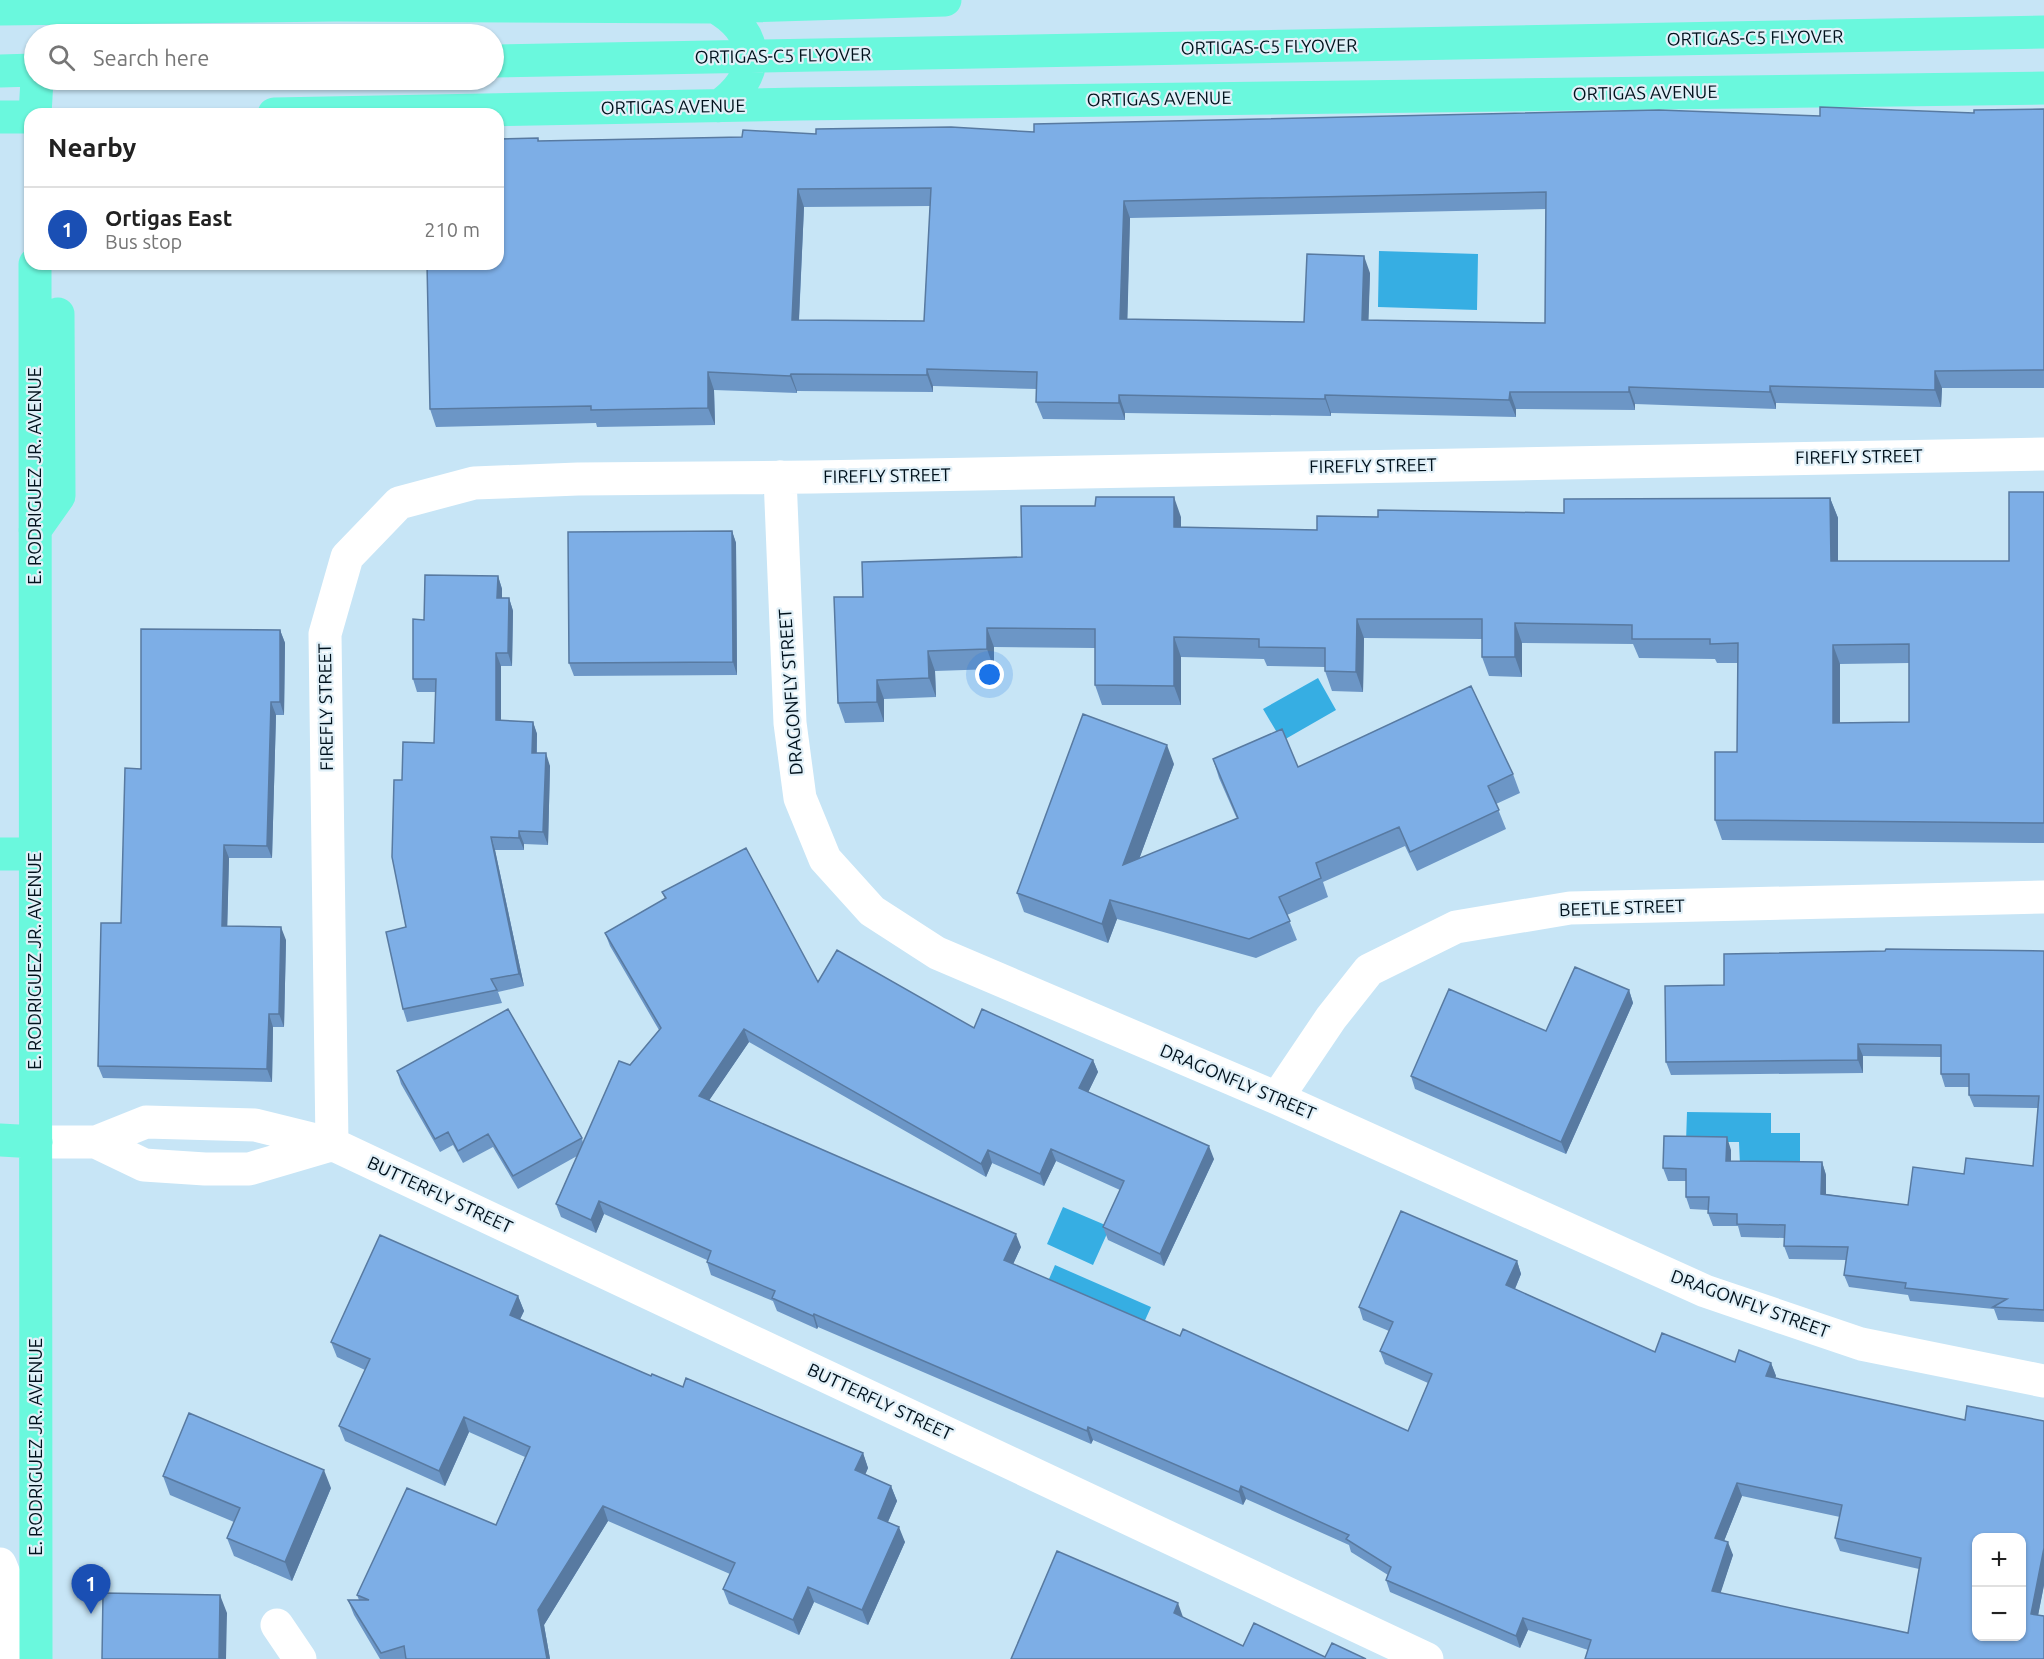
<!DOCTYPE html>
<meta charset="utf-8">
<style>
:root{--surface:#fff;--page:#f6f6f6;--text:#222;--muted:#767676;--line:#e0e0e0;--accent:#b45309}
body{margin:0;font-family:Ubuntu,sans-serif;background:var(--page);color:var(--text)}
.controls{position:absolute;right:18px;bottom:18px;display:grid;overflow:hidden;border-radius:12px;box-shadow:0 2px 4px #0004}
.controls button{width:54px;height:54px;display:grid;place-items:center;padding:0;border:0;border-bottom:2px solid var(--line);background:var(--surface);color:var(--text);font:30px sans-serif}
.you{position:absolute;left:990px;top:675px;width:21px;height:21px;margin:-15px;border:4px solid #fff;border-radius:50%;background:#1a73e8;box-shadow:0 0 0 9px #1a73e833}
.badge{display:grid;place-items:center;width:39px;height:39px;border-radius:50%;background:var(--accent);color:#fff;font-size:20px;font-weight:700}
.pin{position:absolute;translate:-50% -50px;filter:drop-shadow(0 2px 3px #0008)}
.pin::after{content:'';position:absolute;top:32px;width:21px;height:18px;background:inherit;clip-path:polygon(0 0,100% 0,50% 100%)}
.list{margin:0;padding:0;list-style:none}
h2{display:flex;justify-content:space-between;align-items:center;height:78px;margin:0;padding:0 24px;font-size:26px}
h2 small{font-size:20px;font-weight:400;color:var(--muted)}
.list li{display:grid;grid-template-columns:39px 1fr auto;gap:18px;align-items:center;box-sizing:border-box;height:84px;padding:0 24px;border-top:2px solid var(--line)}
.list b{display:block;font-size:22px;white-space:nowrap}
.list p{margin:0;font-size:20px;white-space:nowrap;color:var(--muted)}
.list em{font-size:20px;font-style:normal;color:var(--muted)}
.icon{flex:none;width:33px;height:33px;fill:none;stroke:currentColor;stroke-width:2;stroke-linecap:round;stroke-linejoin:round}
.map{position:relative;flex:none;width:2044px;height:1659px;overflow:hidden}
.search{position:absolute;background:var(--surface);box-shadow:0 2px 4px #0004;left:24px;top:24px;width:480px;height:66px;display:flex;align-items:center;gap:15px;box-sizing:border-box;padding:0 21px;border-radius:33px;color:var(--muted);font-size:22px}
.panel{position:absolute;background:var(--surface);box-shadow:0 2px 4px #0004;left:24px;top:108px;width:480px;height:162px;border-radius:18px}
.map>svg:first-child{display:block}
.water{fill:#36aee3}
.lines{fill:none;stroke-linecap:round;stroke-linejoin:round}
.minor{stroke:#fff;stroke-width:33}
.major{stroke:#6af8dd;stroke-width:33}
.wall{fill:#6c96c6;fill-rule:evenodd}
.shaded-wall{fill:#587aa1}
.building{fill:#7daee6;stroke:#587aa1;stroke-width:1.5;fill-rule:evenodd}
.labels{text-anchor:middle;stroke-width:4.5;stroke-linejoin:round;paint-order:stroke}
.street-label{font-size:18px;fill:#00111c;stroke:#e1f0f8}
</style>
<div class="map">
<svg width="2044" height="1659" viewBox="0 0 2044 1659">
<rect width="100%" height="100%" fill="#c7e5f6"/>
<path class="water" d="M1379 251 1478 254 1477 310 1378 307Z
M1318 678 1336 710 1282 741 1263 709Z
M1687 1112 1771 1113V1133H1800V1165H1740L1739 1142H1686Z
M1063 1207 1110 1227 1093 1265 1047 1244Z
M1055 1265 1151 1307 1142 1327 1046 1286Z"/>
<g class="lines">
<path class="minor" d="M780 477 790 723 800 798 825 859 872 911 937 953 1277 1098 1705 1291 1861 1344 2044 1381
M1277 1098 1331 1018 1369 970 1456 927 1570 908 2044 897
M36 1142H96L146 1122 255 1125 332 1144 1427 1659
M96 1142 144 1165 205 1169H249L331 1145
M332 1144 325 634 347 557 399 503 474 483 578 479 813 477 2044 454
M0 1564 10 1589 9 1659
M277 1625 300 1659"/>
<path class="major" d="M715 7C761 33 762 76 719 106
M0 9 336 5 715 7 945 0
M494 61 2044 32
M0 71 34 70
M35 114 37 80
M274 114 799 104 2044 88
M0 117H30
M35 264 36 1659
M35 530 59 496 58 314
M0 854H34
M0 1140 36 1142"/>
</g>
<path class="wall" d="M2044 109V388H1942L1941 407 1776 403V409L1635 404V410L1516 409V417L1331 413V416L1125 413V420L1043 419 1036 402 1037 389 933 386V392L797 391V393L714 390 715 425 597 427 596 423 436 427 430 409 538 138 539 141 742 137 816 134 1034 132 1974 113ZM930 206 924 321H799L804 207ZM1546 209 1545 323 1368 320 1370 273 1304 322 1127 319 1130 218Z
M2044 492V843L1722 840 1715 820 1737 752 1738 663H1717L1715 659 1639 658 1633 644 1522 643V677L1489 676 1482 657V639L1364 638 1363 692 1332 691 1325 671V667L1267 666 1264 659 1181 657V705H1102L1095 685V648L994 647V669L935 671 936 697 884 699V722L845 723 838 703 863 597 1181 517V527L1317 530 1378 517 1564 513 1830 498 1838 518V561H2009ZM1909 663V722L1840 723V664Z
M732 531 736 543 737 675 574 676 569 663Z
M498 576 502 589V598H509L513 611 512 666H501V720L533 722 537 734V753L550 766 548 845 524 844V850H495L524 986 498 992 502 1003 407 1022 403 1009 406 927 402 780 434 743 436 692H417L413 679 424 620Z
M280 630 285 643 284 715H276L272 858H229L227 926 286 940 284 1027H273L272 1082 103 1078 98 1066 121 923Z
M1213 759 1298 767 1513 774 1520 793 1496 804 1506 829 1417 871 1405 846 1323 882 1328 897 1287 915 1297 940 1256 958 1117 919 1108 943 1024 912 1017 893 1174 764 1139 859 1237 819 1219 778Z
M662 892 818 982 974 1028 1093 1060 1098 1072 1088 1092 1214 1159 1164 1266 1108 1240 1103 1227 1120 1190 1056 1161 1044 1186 992 1163 986 1177 749 1042 709 1100 1021 1247 1013 1264 1180 1336 1408 1431 1428 1383 1385 1364 1380 1351 1389 1331 1363 1320 1359 1307 1517 1261 1521 1274 1515 1289 1655 1352 1735 1362 1771 1363 1776 1376 1775 1378 1965 1420 2044 1421V1585L2038 1615 2044 1659 1588 1650 1528 1630 1520 1648 1390 1592 1386 1580 1388 1575 1351 1552 1349 1545 1246 1499 1243 1505 1093 1440 1091 1444 818 1327 817 1329 777 1311 773 1301 711 1275 707 1262V1260L604 1214 596 1233 561 1217 556 1204 577 1156 518 1189 493 1147 463 1163 453 1145 440 1152 401 1084 397 1071 582 1138 583 1143 630 1065 659 1030 610 946 605 933 665 899ZM1742 1496 1840 1517 1835 1538 1840 1551 1919 1569 1908 1633 1720 1593 1733 1555 1724 1541Z
M2044 951V1322L1998 1320 1994 1309 1910 1301 1908 1295 1849 1287 1844 1275 1846 1260 1789 1259 1784 1246V1238L1741 1237 1738 1226H1713L1708 1213V1210L1690 1209 1686 1197V1181H1668L1663 1168 1731 1150V1161L1822 1162 1826 1175V1194L1908 1205 1964 1174 2033 1166 2038 1108 1974 1107 1969 1095V1087H1945L1941 1074V1057L1863 1056V1073L1671 1075 1666 1062 1724 985Z
M1629 990 1633 1003 1566 1154 1415 1089 1411 1076 1546 1031Z
M518 1296 524 1311 520 1319 651 1376 863 1453 868 1468 865 1474 891 1486 897 1501 888 1522 905 1542 868 1625 814 1602 799 1635 729 1604 723 1589 730 1574 608 1521 544 1625 550 1659H380L354 1615 348 1600H359L357 1595 496 1525 525 1457 469 1432 445 1486 345 1441 339 1426 365 1370 337 1357 331 1342Z
M163 1476 331 1488 292 1581 234 1556 227 1538 234 1522 170 1495Z"/>
<path class="shaded-wall" d="M798 189 804 207 798 338 792 320Z
M1124 201 1130 218 1127 337 1120 319Z
M1364 256 1370 273 1368 337 1362 320Z
M927 369 933 386V392L927 375Z
M1935 371 1942 388 1941 407 1935 390Z
M708 372 714 390 715 425 708 408Z
M791 374 797 391V393L790 376Z
M1770 386 1776 403V409L1770 392Z
M1629 387 1635 404V410L1629 392Z
M1510 392 1516 409V417L1509 400Z
M1119 395 1125 413V420L1119 403Z
M1325 395 1331 413V416L1325 399Z
M1174 497 1181 517V546L1174 527Z
M1830 498 1838 518V580L1831 561Z
M732 531 736 543 737 675 733 662Z
M498 576 502 589V611L497 598Z
M509 598 513 611 512 666 508 653Z
M1357 619 1364 638 1363 692 1356 672Z
M1515 623 1522 643V677L1515 657Z
M987 628 994 647V669L987 649Z
M280 630 285 643 284 715 280 702Z
M1174 637 1181 657V705L1174 686Z
M1833 645 1840 664V742L1833 723Z
M928 651 935 671 936 697 929 678Z
M496 653 501 666V733L496 720Z
M877 680 884 699V722L877 702Z
M271 702 276 715 272 858 267 846Z
M533 722 537 734 536 766 532 753Z
M1167 745 1174 764 1130 884 1123 865Z
M546 753 550 766 548 845 543 832Z
M519 831 524 844V850L519 838Z
M491 837 495 850 524 986 519 974Z
M224 845 229 858 227 938 222 926Z
M1110 900 1117 919 1108 943 1102 924Z
M281 927 286 940 284 1027 279 1014Z
M1629 990 1633 1003 1566 1154 1561 1142Z
M269 1014 273 1027 272 1082 267 1069Z
M744 1029 749 1042 704 1108 699 1096Z
M1858 1044 1863 1056V1073L1858 1060Z
M1093 1060 1098 1072 1084 1101 1079 1088Z
M1727 1137 1731 1150V1173L1726 1161Z
M1209 1146 1214 1159 1164 1266 1160 1254Z
M1051 1149 1056 1161 1044 1186 1040 1174Z
M988 1150 992 1163 986 1177 981 1164Z
M1822 1162 1826 1175V1206L1821 1194Z
M599 1201 604 1214 596 1233 591 1220Z
M1016 1234 1021 1247 1009 1273 1004 1260Z
M1517 1261 1521 1274 1511 1298 1506 1285Z
M518 1296 524 1311 515 1330 510 1315Z
M814 1314 818 1327 817 1329 813 1316Z
M1771 1363 1776 1376 1770 1389 1766 1376Z
M464 1417 469 1432 445 1486 439 1471Z
M1088 1427 1093 1440 1091 1444 1087 1431Z
M863 1453 868 1468 861 1485 855 1470Z
M324 1470 331 1488 292 1581 285 1562Z
M1737 1483 1742 1496 1720 1551 1715 1538Z
M891 1486 897 1501 883 1533 878 1518Z
M1241 1486 1246 1499 1243 1505 1239 1492Z
M603 1506 608 1521 544 1625 550 1659H547L538 1610Z
M899 1527 905 1542 868 1625 862 1610Z
M1728 1542 1733 1555 1717 1604 1712 1591Z
M2044 1548V1585L2036 1626 2031 1614Z
M808 1587 814 1602 799 1635 793 1620Z
M220 1595 227 1613 226 1659H219Z
M1178 1603 1183 1617 1174 1613Z
M1523 1618 1528 1630 1520 1648 1516 1636Z"/>
<path class="building" d="M1820 107 1974 113V110L2044 109V370L1935 371V390L1770 386V392L1629 387V392H1510L1509 400 1325 395V399L1119 395V403L1036 402 1037 372 927 369V375L791 374 790 376 708 372V408L591 410V406L430 409 427 264H498V139L538 138V141L742 137 743 130 816 134V129L951 127 1034 132V124L1659 110 1820 116ZM931 188 924 321 792 320 798 189ZM1546 192 1545 323 1362 320 1364 256 1307 254 1304 322 1120 319 1124 201Z
M2009 492H2044V823L1715 820V752H1737L1738 643 1710 644V639H1632V625L1515 623V657H1482V619H1357L1356 672 1325 671V648L1259 647V639L1174 637V686L1095 685V629L987 628V649L928 651 929 678 877 680V702L838 703 834 597H863L862 562 1022 557 1021 506H1095L1096 497H1174V527L1317 530V516L1378 517V510L1564 513V499L1830 498 1831 561H2009ZM1909 644V722L1833 723V645Z
M732 531 733 662 569 663 568 532Z
M425 575 498 576 497 598H509L508 653H496V720L533 722 532 753H546L543 832 519 831V838L491 837 519 974 491 979 497 990 403 1009 386 932 406 927 392 857 394 780H402L403 742 434 743 436 679H413V619L424 620Z
M141 629 280 630V702H271L267 846 224 845 222 926 281 927 279 1014H269L267 1069 98 1066 101 923H121L125 768 141 769Z
M1471 686 1513 774 1488 786 1499 810 1410 852 1399 827 1316 863 1321 878 1279 897 1290 921 1249 939 1110 900 1102 924 1017 893 1083 714 1167 745 1123 865 1238 818 1213 759 1282 729 1298 767Z
M746 848 818 982 837 950 974 1028 982 1009 1093 1060 1079 1088 1209 1146 1160 1254 1103 1227 1124 1181 1051 1149 1040 1174 988 1150 981 1164 744 1029 699 1096 1016 1234 1004 1260 1180 1336 1183 1329 1408 1431 1432 1374 1380 1351 1393 1322 1359 1307 1401 1211 1517 1261 1506 1285 1655 1352 1662 1333 1735 1362 1739 1350 1771 1363 1766 1376 1965 1420 1967 1406 2044 1421V1548L2031 1614 2044 1616V1659H1585L1591 1640 1523 1618 1516 1636 1386 1580 1391 1567 1346 1539 1349 1535 1241 1486 1239 1492 1088 1427 1087 1431 814 1314 813 1316 772 1298 775 1291 707 1262 711 1251 599 1201 591 1220 556 1204 619 1061 630 1065 661 1028 605 933 666 898 662 892ZM1737 1483 1842 1505 1835 1538 1921 1558 1908 1633 1712 1591 1728 1542 1715 1538ZM1977 1538H2022V1636H1977Z
M1886 949 2044 951V1310L1993 1307 2007 1299 1905 1288 1906 1283 1844 1275 1848 1247 1784 1246 1785 1225 1737 1224V1214L1708 1213 1709 1197H1686V1169L1663 1168 1664 1136 1727 1137 1726 1161 1822 1162 1821 1194 1908 1205 1913 1167 1964 1174 1966 1158 2033 1166 2039 1096 1969 1095V1074H1941V1045L1858 1044V1060L1666 1062 1665 986 1724 985V954L1885 951Z
M1575 967 1629 990 1561 1142 1411 1076 1449 989 1546 1031Z
M508 1009 582 1138 513 1176 488 1134 458 1151 448 1132 435 1139 397 1071Z
M380 1235 518 1296 510 1315 651 1376 652 1374 683 1387 686 1378 863 1453 855 1470 891 1486 878 1518 899 1527 862 1610 808 1587 793 1620 723 1589 735 1563 603 1506 538 1610 547 1659H406L404 1646 381 1653 348 1600H369L357 1595 407 1488 496 1525 530 1447 464 1417 439 1471 339 1426 370 1359 331 1342Z
M189 1413 324 1470 285 1562 227 1538 240 1508 163 1476Z
M1057 1551 1178 1603 1174 1613 1243 1646 1254 1623 1325 1657 1332 1643 1366 1659H1011Z
M103 1593 220 1595 219 1659H102Z"/>
<g class="labels">
<g class="street-label">
<text transform="translate(1755 38) rotate(-1)" y="6">ORTIGAS-C5 FLYOVER</text>
<text transform="translate(1269 47) rotate(-1)" y="6">ORTIGAS-C5 FLYOVER</text>
<text transform="translate(783 56) rotate(-1)" y="6">ORTIGAS-C5 FLYOVER</text>
<text transform="translate(1645 93) rotate(-1)" y="6">ORTIGAS AVENUE</text>
<text transform="translate(1159 99) rotate(-1)" y="6">ORTIGAS AVENUE</text>
<text transform="translate(673 107) rotate(-1)" y="6">ORTIGAS AVENUE</text>
<text transform="translate(1859 457) rotate(-1)" y="6">FIREFLY STREET</text>
<text transform="translate(1373 466) rotate(-1)" y="6">FIREFLY STREET</text>
<text transform="translate(35 476) rotate(-90)" y="6">E. RODRIGUEZ JR. AVENUE</text>
<text transform="translate(887 476) rotate(-1)" y="6">FIREFLY STREET</text>
<text transform="translate(791 692) rotate(-94)" y="6">DRAGONFLY STREET</text>
<text transform="translate(326 707) rotate(-91)" y="6">FIREFLY STREET</text>
<text transform="translate(1622 908) rotate(-2)" y="6">BEETLE STREET</text>
<text transform="translate(35 961) rotate(-90)" y="6">E. RODRIGUEZ JR. AVENUE</text>
<text transform="translate(1238 1082) rotate(23)" y="6">DRAGONFLY STREET</text>
<text transform="translate(440 1195) rotate(25)" y="6">BUTTERFLY STREET</text>
<text transform="translate(1750 1304) rotate(20)" y="6">DRAGONFLY STREET</text>
<text transform="translate(880 1402) rotate(25)" y="6">BUTTERFLY STREET</text>
<text transform="translate(36 1447) rotate(-90)" y="6">E. RODRIGUEZ JR. AVENUE</text>
</g>
</g>
</svg>
<div class="controls">
<button>+</button>
<button>−</button>
</div>
<div class="you"></div>
<div class="pin badge" style="left:91px;top:1614px;background:#1a4fb4">1</div>
<div class="search"><svg class="icon" aria-label="search" viewBox="0 0 24 24"><circle cx="10" cy="10" r="6"/><path d="M15 15l6 6"/></svg>Search here</div>
<section class="panel">
<h2>Nearby<small></small></h2>
<ul class="list">
<li><span class="badge" style="background:#1a4fb4">1</span><div><b>Ortigas East</b><p>Bus stop</p></div><em>210 m</em></li>
</ul>
</section>
</div>
